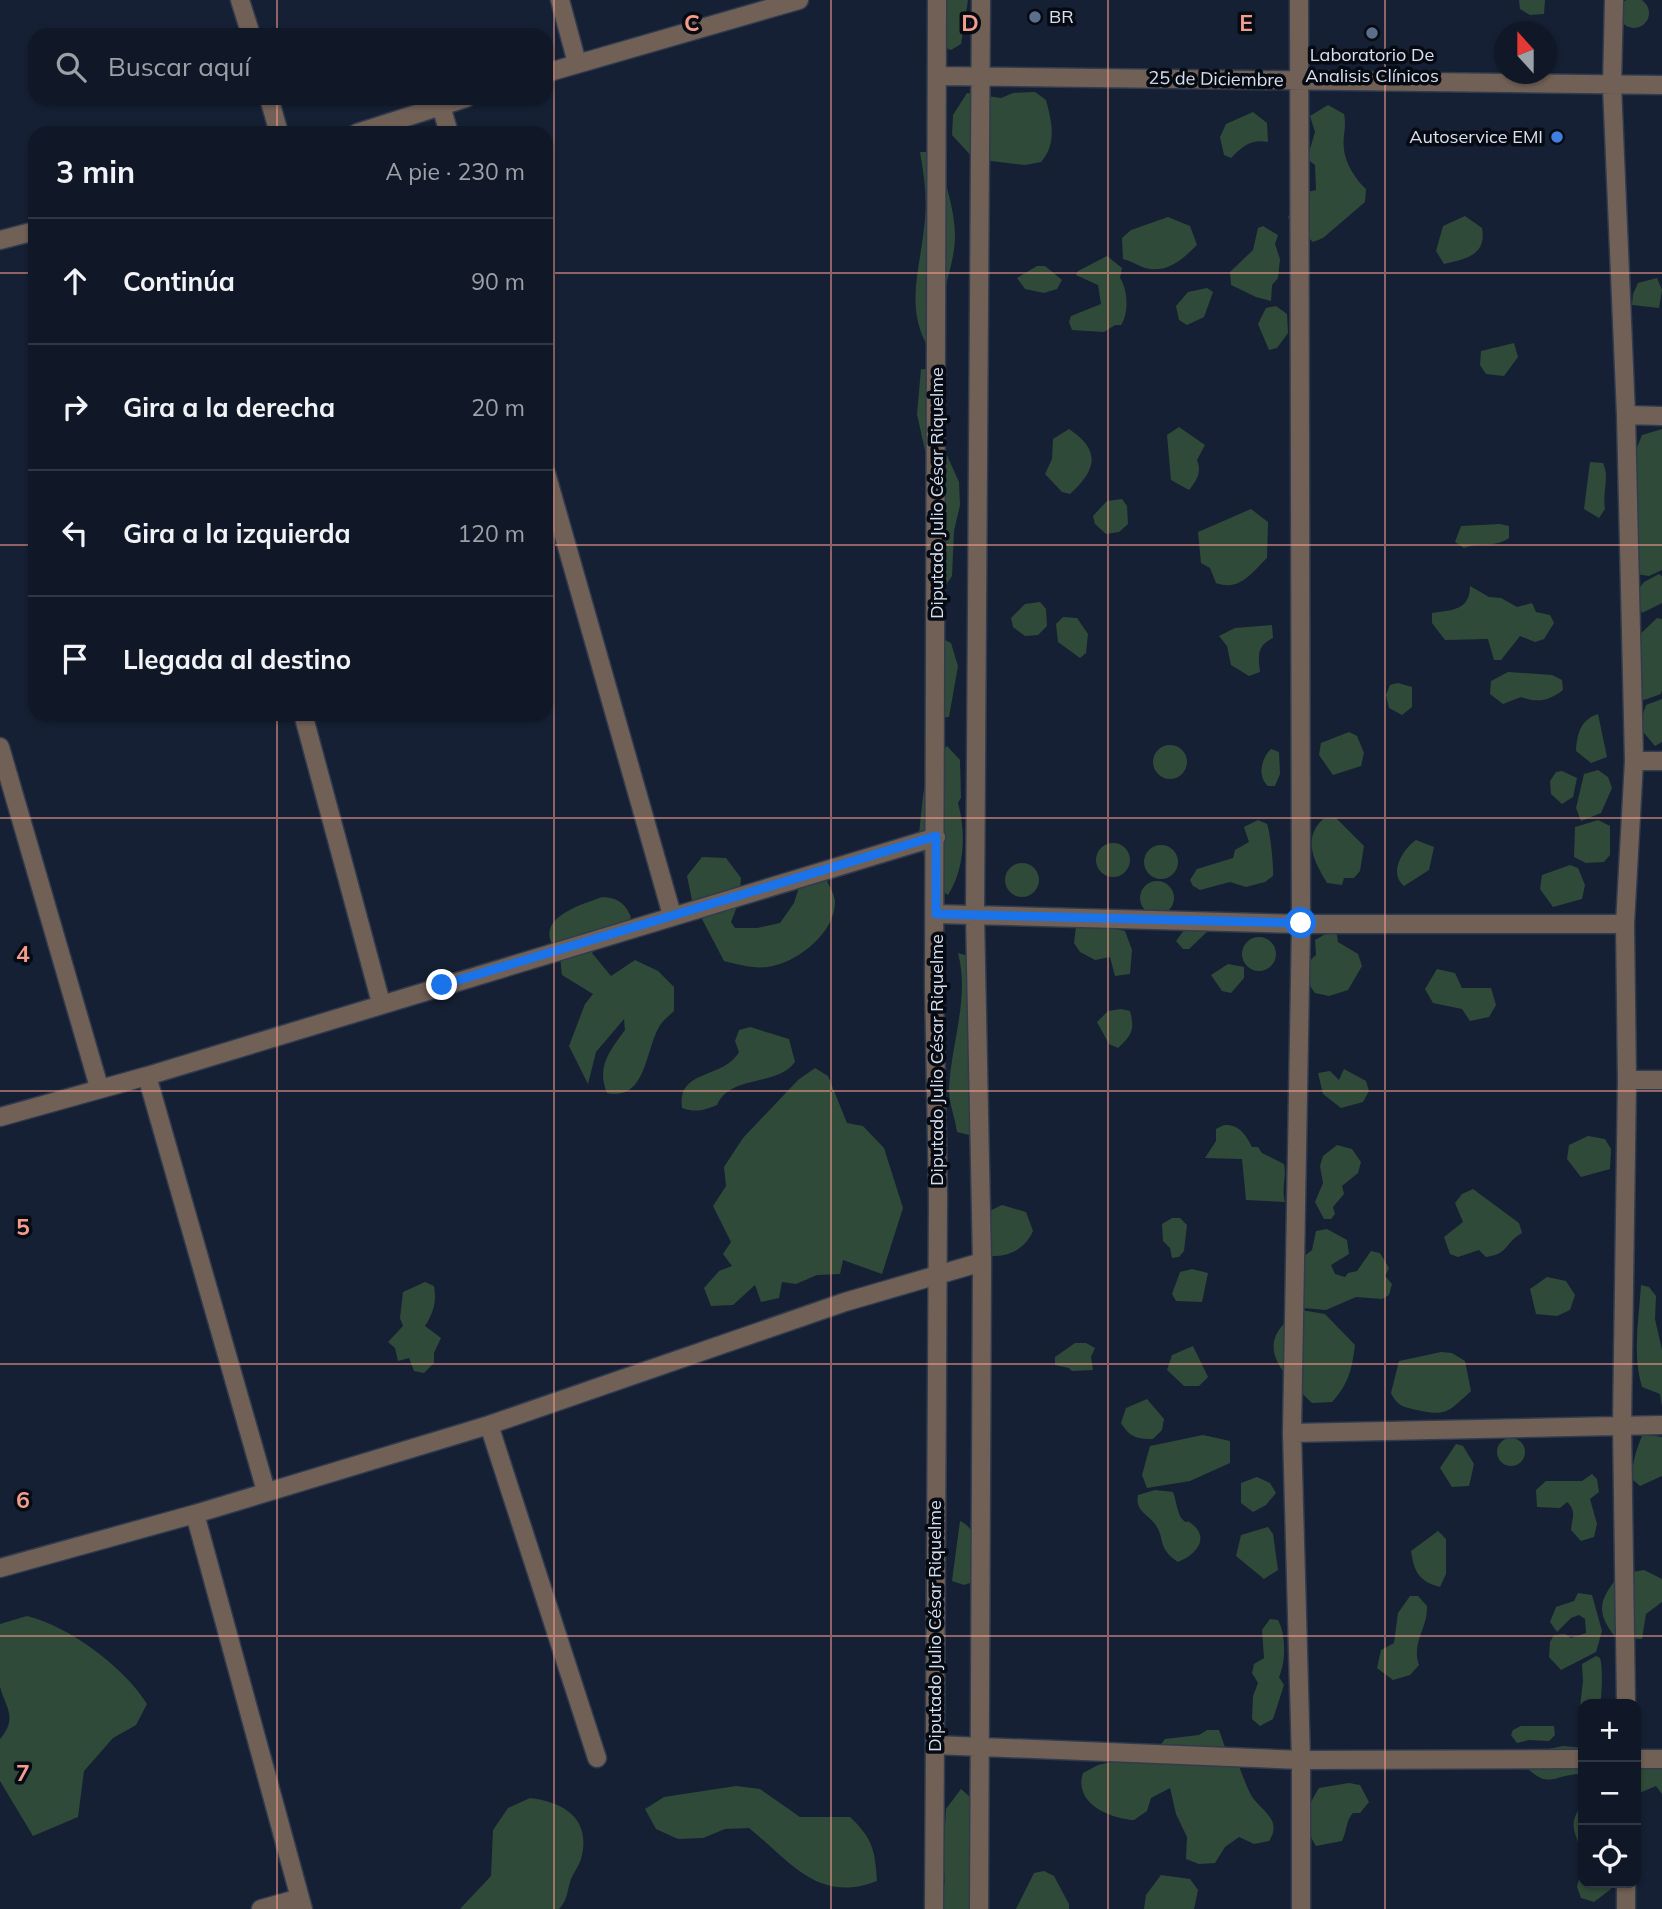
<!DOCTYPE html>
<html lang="es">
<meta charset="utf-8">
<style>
:root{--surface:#101827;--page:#19212f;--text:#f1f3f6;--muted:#9ca0a7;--line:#303744}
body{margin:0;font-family:Mulish,sans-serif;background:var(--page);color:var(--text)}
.controls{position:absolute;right:21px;bottom:21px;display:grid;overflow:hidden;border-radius:14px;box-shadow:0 2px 5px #0004}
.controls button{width:63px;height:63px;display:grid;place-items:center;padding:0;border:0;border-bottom:2px solid var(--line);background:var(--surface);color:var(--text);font:35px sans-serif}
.compass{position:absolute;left:1494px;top:21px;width:63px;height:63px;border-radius:50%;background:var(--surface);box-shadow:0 2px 5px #0004;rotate:339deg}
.stop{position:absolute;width:21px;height:21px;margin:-16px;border:5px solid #1a73e8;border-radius:50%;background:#fff}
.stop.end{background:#1a73e8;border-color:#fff;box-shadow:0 2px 7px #0008}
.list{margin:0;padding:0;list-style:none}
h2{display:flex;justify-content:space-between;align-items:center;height:91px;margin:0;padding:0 28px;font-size:30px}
h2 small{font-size:23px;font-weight:400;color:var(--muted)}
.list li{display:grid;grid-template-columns:46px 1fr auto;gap:21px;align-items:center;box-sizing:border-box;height:126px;padding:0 28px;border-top:2px solid var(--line)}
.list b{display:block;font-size:26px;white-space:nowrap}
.list em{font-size:23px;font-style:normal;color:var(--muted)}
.icon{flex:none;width:38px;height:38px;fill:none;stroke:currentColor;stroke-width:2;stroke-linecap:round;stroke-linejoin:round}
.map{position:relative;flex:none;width:1662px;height:1909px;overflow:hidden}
.search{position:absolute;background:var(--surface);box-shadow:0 2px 5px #0004;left:28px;top:28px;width:525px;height:77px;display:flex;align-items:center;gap:18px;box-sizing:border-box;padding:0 24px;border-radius:21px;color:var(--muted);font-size:26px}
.panel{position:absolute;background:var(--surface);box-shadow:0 2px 5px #0004;left:28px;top:126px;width:525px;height:595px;border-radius:21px}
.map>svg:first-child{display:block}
.green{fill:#304a39}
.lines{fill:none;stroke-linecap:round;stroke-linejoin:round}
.minor-casing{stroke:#303b4e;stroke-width:21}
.minor{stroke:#716056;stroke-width:18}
.route{stroke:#1a73e8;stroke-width:9}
.grid{fill:none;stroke:#f59d8d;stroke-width:2;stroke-opacity:0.55}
.service-dot{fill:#5c6f8a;stroke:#060a12;stroke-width:2.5}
.shop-dot{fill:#3f7fe0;stroke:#060a12;stroke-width:2.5}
.labels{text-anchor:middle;stroke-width:7;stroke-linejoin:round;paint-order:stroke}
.poi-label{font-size:18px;fill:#d8e0ee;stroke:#060a12;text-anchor:start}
.street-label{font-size:18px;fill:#d8e0ee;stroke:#060a12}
.grid-label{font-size:23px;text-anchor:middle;font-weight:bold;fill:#f59d8d;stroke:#060a12;stroke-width:7;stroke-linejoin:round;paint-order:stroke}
</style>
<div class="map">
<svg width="1662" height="1909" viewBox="0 0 1662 1909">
<rect width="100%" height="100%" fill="#152034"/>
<path class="green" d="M1619 13a15 15 0 1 1 30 0a15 15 0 1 1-30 0Z
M941 0H968L961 44 951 50 939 45Z
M1519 0H1545L1544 14 1530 15 1520 9Z
M1035 92 1046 100C1052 122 1057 144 1041 162L1025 165 974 159 952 135 953 115 967 93 1001 98 1013 93Z
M1328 105 1344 114C1347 128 1342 136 1344 149 1345 163 1356 180 1366 189L1365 202 1323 238 1313 242 1288 218 1294 195 1316 190 1315 165 1307 159 1315 132 1310 116Z
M1253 112 1267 123 1268 142C1251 139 1243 146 1231 158L1224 155 1220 137 1226 124Z
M920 152H938C944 182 959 218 954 249 952 267 945 283 943 302 941 329 948 333 937 361 900 311 921 273 925 218 927 196 924 174 920 152Z
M1465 216 1482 228C1487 255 1466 259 1444 264L1436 251 1443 226Z
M1168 217 1190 226 1197 245C1183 259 1167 274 1145 268 1138 266 1132 261 1123 259L1122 238 1131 230Z
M1263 226 1278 235 1275 244 1280 259 1278 278 1272 285 1271 301 1256 297 1231 285 1230 272 1253 250 1258 228Z
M1107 256 1122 268 1120 278C1128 290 1129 313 1121 325H1115L1104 332 1072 330 1069 322 1071 316 1101 304 1098 285 1076 275 1078 271Z
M1037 266H1045L1062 280 1057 289 1044 293 1025 289 1017 278Z
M1657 278 1662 290 1659 308 1632 305 1633 294 1638 283Z
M1207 288 1213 292 1204 317 1187 325 1179 320 1176 306 1188 292Z
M1276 306 1287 314 1288 333 1277 348 1269 350 1258 324 1266 308Z
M1514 343 1518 357 1504 376 1486 374 1480 365 1481 351Z
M921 369 944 370 941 442 959 482 960 505 954 531 952 576 937 598 927 460 917 414Z
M1179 427 1205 445 1197 460C1202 472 1197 480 1189 490L1171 480 1167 435Z
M1069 429C1102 451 1096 470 1070 494L1062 492 1045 474 1052 459 1053 439Z
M1662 429V570L1649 576 1635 574 1638 485 1634 455 1642 435Z
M1590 462 1603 463C1610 478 1602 492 1605 509L1599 518 1584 509Z
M1122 499 1127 506 1128 524 1119 532 1106 534 1095 524 1093 516 1107 501Z
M1251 509 1268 522 1267 558C1252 572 1240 592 1216 583L1210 568 1201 563 1198 532Z
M1500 524 1509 526V538C1495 548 1480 542 1464 548L1455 542 1461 526Z
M1659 574 1662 576V603L1642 613 1635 594 1644 582Z
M1470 586 1489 597 1501 598 1517 607 1532 603 1536 612 1550 615 1554 623 1544 639 1535 642 1520 636 1501 660H1494L1488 639 1445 640 1432 623V613C1451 610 1470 611 1470 586Z
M1040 602 1046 609 1047 626 1038 635 1025 636 1013 627 1011 618 1025 604Z
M1063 617 1077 618 1088 634 1086 653 1080 658 1058 642 1056 624Z
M1657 618 1662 619V690L1661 694 1644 700 1635 697 1632 642Z
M1272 625 1273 638C1257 646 1258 654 1260 672L1249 676 1231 665 1227 646 1219 636 1235 628Z
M939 637 951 643 958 666 949 717 937 718Z
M1508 672 1552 675 1562 680 1563 690C1549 701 1537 703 1521 697L1503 704 1490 694 1491 681Z
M1398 683 1412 687V707L1402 715 1389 708 1386 695 1390 685Z
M1662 699V742L1655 746 1639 727 1646 705Z
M1598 714 1607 757 1591 763 1576 751C1577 734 1580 720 1598 714Z
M1349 732 1357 736 1364 753 1361 766 1333 775 1319 755 1321 743Z
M1153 762a17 17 0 1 1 34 0a17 17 0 1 1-34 0Z
M947 746 960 760 961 798 958 803C966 832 965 869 948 895L930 883 919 834 923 796 927 769Z
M1271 749 1279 752 1280 774 1275 786H1268C1257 777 1261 758 1271 749Z
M1598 770 1608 777 1612 788 1601 813 1581 821 1576 808 1584 774Z
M1562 771 1577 778 1573 797 1562 804 1551 794 1550 781 1556 772Z
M1336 818 1364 846 1360 871 1354 878H1344L1342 885 1327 883C1314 861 1302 839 1323 819Z
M1258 820 1267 824C1270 830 1274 868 1273 876L1265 882 1246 887 1230 882 1200 890 1193 886 1190 880 1197 869 1233 858 1235 850 1249 842 1244 827Z
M1598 820 1610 826V855L1604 862 1586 863 1574 857 1575 827Z
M1416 840 1434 847 1429 870 1404 886C1388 873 1403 849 1416 840Z
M1096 860a17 17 0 1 1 34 0a17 17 0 1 1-34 0Z
M1144 862a17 17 0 1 1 34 0a17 17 0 1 1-34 0Z
M702 857 726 858 741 878 739 901 731 922 735 928H757L780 923 794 903 801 881H827C830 887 835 896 835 902 835 932 800 960 773 966 757 970 740 965 724 961L692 900 687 876Z
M1005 880a17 17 0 1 1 34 0a17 17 0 1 1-34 0Z
M1570 865 1578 868 1585 885 1582 899 1553 907 1540 889 1542 875Z
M1140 898a17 17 0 1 1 34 0a17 17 0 1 1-34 0Z
M602 897C618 898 625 903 631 917L624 927 592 953 611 976 635 960 658 971 674 987V1011C670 1015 662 1021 659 1027 645 1052 646 1101 607 1093 596 1066 610 1051 625 1030L624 1019 596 1052 588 1084 569 1046 585 1004 593 994 562 975C561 969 561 959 559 953 557 950 553 948 552 944 538 916 584 904 602 897Z
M1085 922 1125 931 1132 950 1130 974 1115 976 1110 957 1095 960 1080 952 1074 943 1076 927Z
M1187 926 1209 930 1189 949H1183L1176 941Z
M1331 931 1337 935 1338 942 1358 954 1362 966 1348 990 1329 996 1315 993C1305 980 1302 966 1316 955L1315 940Z
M1242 954a17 17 0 1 1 34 0a17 17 0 1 1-34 0Z
M958 953 968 956 976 1126 969 1135 957 1132C955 1117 949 1104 949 1089 951 1043 970 998 958 953Z
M1228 964 1244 967V978L1231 993 1222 991 1211 975Z
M1437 969 1455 973 1462 988H1491L1496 1005 1489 1017 1470 1021 1462 1009 1433 1003 1425 989Z
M1121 1009 1130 1011C1135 1030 1132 1035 1118 1048L1109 1044 1097 1022 1108 1011Z
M750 1027 789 1039 795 1062C777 1087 730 1074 717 1105 704 1110 696 1113 682 1108 677 1068 723 1080 739 1052L735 1041 739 1030Z
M815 1068 828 1076 847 1123 863 1126 884 1148 903 1208 882 1274 843 1260 840 1274 817 1275 796 1284 782 1282 779 1298 761 1302 755 1285 733 1305 711 1306 704 1288 719 1271 732 1266 723 1254 731 1242 713 1206 726 1186 724 1167 743 1138 798 1080Z
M1344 1069 1366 1081 1369 1091 1363 1102 1341 1108 1323 1094 1318 1073 1330 1071 1339 1080Z
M1224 1125C1239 1124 1246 1135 1252 1147H1258L1262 1153 1284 1164C1287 1178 1281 1188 1285 1202L1246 1200 1242 1159 1205 1158 1216 1141V1129Z
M1588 1136 1605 1139 1611 1149 1610 1169 1581 1177 1567 1159 1569 1145Z
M1337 1145 1352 1149 1361 1162 1358 1173 1342 1186 1344 1194 1333 1207 1335 1214 1331 1219H1324L1315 1202 1323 1183 1320 1166 1323 1156Z
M1473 1189 1519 1223 1522 1233C1504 1243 1509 1254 1486 1257L1479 1250 1458 1257 1450 1254 1444 1237 1463 1222 1455 1203 1462 1194Z
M1002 1205 1026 1212 1033 1231C1025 1249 1009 1257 989 1256L985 1213Z
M1180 1218 1187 1225 1184 1251 1179 1257 1172 1258 1170 1248 1163 1241 1162 1224 1172 1218Z
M1327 1229 1347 1240 1349 1254 1331 1265 1335 1274 1345 1277 1348 1273 1357 1271 1371 1251 1380 1253 1389 1268 1385 1276 1392 1284 1389 1295 1382 1299 1356 1297 1326 1310 1291 1307 1284 1290 1303 1257 1312 1250 1316 1231Z
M1192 1269 1208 1273 1202 1302 1176 1301 1172 1294 1180 1272Z
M1547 1277 1566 1281 1575 1295 1570 1310 1557 1316 1536 1314 1530 1289Z
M425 1282 434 1286C437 1302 433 1313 425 1326L441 1338 434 1353V1363L424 1373 414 1371 409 1358 398 1361 395 1348 388 1342 403 1326 400 1318 403 1292Z
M1641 1285 1649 1287 1656 1296 1655 1319 1662 1350V1407L1660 1394 1642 1387C1632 1354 1639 1319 1641 1285Z
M1301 1310 1325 1314 1355 1345C1352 1368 1349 1384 1332 1402L1312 1403C1280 1371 1250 1343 1301 1310Z
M1075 1343H1086L1095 1348 1091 1357 1093 1370 1072 1371 1069 1368 1055 1365V1357Z
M1193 1346 1208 1377 1199 1386H1184L1167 1370 1172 1355Z
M1441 1352 1452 1353 1465 1361 1471 1391C1449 1411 1447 1417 1417 1410 1404 1407 1398 1407 1391 1393L1399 1361Z
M1147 1399 1164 1419 1162 1430 1153 1439C1136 1439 1130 1437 1121 1423L1126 1408Z
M1203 1435 1230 1441V1463L1190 1481 1147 1488 1142 1475 1150 1446Z
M1647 1435 1662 1437V1476L1640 1486 1632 1479C1632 1464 1636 1450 1642 1436Z
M1497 1452a14 14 0 1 1 28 0a14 14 0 1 1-28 0Z
M1456 1444 1463 1446 1474 1464 1469 1486 1452 1487 1440 1468Z
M1592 1474 1597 1479 1599 1492 1590 1499 1597 1524 1594 1537 1581 1541 1571 1530C1572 1518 1577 1511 1567 1502L1560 1508 1537 1507 1536 1490 1546 1481H1582Z
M1257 1477 1270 1483 1276 1493 1266 1505 1253 1512 1241 1503V1483Z
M1155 1490 1173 1492C1176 1499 1177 1513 1182 1519 1189 1526 1184 1518 1192 1524 1211 1539 1194 1556 1178 1562 1156 1547 1166 1539 1155 1524 1147 1513 1135 1511 1138 1495Z
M960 1521C982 1530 975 1562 975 1581L964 1585 952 1581Z
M1268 1527 1273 1534 1278 1570 1264 1579 1236 1556 1241 1535Z
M1438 1531 1446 1539V1574L1440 1587C1418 1581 1414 1571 1411 1551Z
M1644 1570 1662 1579V1602L1646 1614 1642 1639 1616 1638C1594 1611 1600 1599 1620 1574Z
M1578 1593 1592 1595 1602 1631 1596 1652 1561 1670 1549 1657 1550 1642 1554 1635 1565 1634 1571 1638 1586 1633 1585 1619 1579 1615 1571 1618 1557 1632 1550 1622 1556 1607 1574 1601Z
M1410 1596H1418L1427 1606C1428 1628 1411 1642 1419 1665L1410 1675 1393 1680 1377 1668 1381 1650 1394 1643 1398 1613Z
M27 1616C69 1626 125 1668 147 1704L136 1725 113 1738 84 1771 78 1817 33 1836 0 1781V1739C18 1718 6 1708 0 1687 0 1669 0 1643 0 1624Z
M1270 1619 1278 1620C1286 1634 1286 1662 1279 1677L1284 1685 1273 1719 1260 1726 1252 1719 1253 1696 1258 1683 1252 1673 1254 1664 1264 1658 1262 1630Z
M1596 1656 1600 1658C1603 1668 1602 1695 1600 1704H1583V1731L1578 1725 1583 1681 1582 1664Z
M1521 1726H1554L1555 1735 1549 1741 1529 1740 1517 1743 1511 1735 1513 1730Z
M1207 1730H1219L1227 1753 1234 1755C1240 1767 1244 1781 1250 1793 1258 1810 1284 1818 1269 1841L1254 1844 1239 1837 1225 1847 1215 1863 1199 1864 1186 1859 1187 1837 1176 1814 1170 1788 1151 1798 1147 1811 1134 1820C1110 1819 1073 1803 1083 1773L1098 1765 1154 1753 1165 1739 1199 1735Z
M1563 1746 1583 1748V1774C1554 1773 1550 1792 1524 1765L1543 1750Z
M1662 1767V1794L1656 1786 1637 1794 1636 1772 1642 1768Z
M1349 1783 1360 1785 1369 1802 1360 1813H1353C1346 1820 1347 1831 1342 1841L1316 1846C1302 1824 1306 1808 1319 1788Z
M736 1786 760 1789 800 1817H850C873 1839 875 1850 877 1881 818 1904 791 1862 749 1828L725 1829 703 1838 678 1839 656 1829 645 1809 664 1797Z
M961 1789 979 1805 969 1909H940L945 1881 943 1858 946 1809Z
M530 1798C564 1802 592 1819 581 1859 579 1866 574 1872 571 1879 567 1890 568 1900 559 1909H460L491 1876 493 1830 508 1808Z
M1583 1803V1883H1611V1889L1594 1902 1581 1898 1577 1887C1580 1876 1584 1860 1580 1848 1573 1827 1569 1823 1583 1803Z
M1044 1871 1054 1876 1069 1904V1909H1016L1034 1873Z
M1161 1875 1190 1879 1198 1890 1194 1909H1144L1146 1895Z"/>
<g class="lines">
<g class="minor-casing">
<path id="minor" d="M240 0 251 35
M560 0 577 63
M1299 0 1301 924 1292 1433 1301 1760V1909
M1614 0 1612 86 1626 415 1634 761 1625 924 1627 1080 1622 1425 1626 1704
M546 73 799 0
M939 76 1662 85
M269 98 279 133
M441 106 449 133
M357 133 466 98
M0 240 35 231
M1626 415 1662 416
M546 473 672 915
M303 714 381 1003
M0 747 99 1087
M1634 761H1662
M936 914 1301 924H1625
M147 1076 266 1491
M1627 1080H1662
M0 1117 147 1076 936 837
M489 1425 597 1758
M1292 1433 1662 1425
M195 1514 303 1909
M0 1568 195 1514 489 1425 845 1302 982 1262
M935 1745 1301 1760 1583 1759
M1636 1759H1662
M261 1909 300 1898
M934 1909 938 1196 934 986 937 0
M979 1909 982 1262 975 915 981 0
M1626 1909V1883"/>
</g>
<use href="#minor" class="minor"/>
</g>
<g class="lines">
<path class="route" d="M442 985 936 836V914L1301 923"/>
</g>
<path class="grid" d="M277 0V35M554 0V1909M831 0V1909M1108 0V1909M1385 0V1909M277 98V133M0 273H35M546 273H1662M0 545H35M546 545H1662M277 714V1909M0 818H1662M0 1091H1662M0 1364H1662M0 1636H1662"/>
<g class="service-dot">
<circle cx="1035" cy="17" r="7"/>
<circle cx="1372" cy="33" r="7"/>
</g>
<circle class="shop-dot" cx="1557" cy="137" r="7"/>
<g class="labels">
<g class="poi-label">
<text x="1049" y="23">BR</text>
<text x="1372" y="61" text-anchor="middle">Laboratorio De<tspan x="1372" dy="21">Analisis Clínicos</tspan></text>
<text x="1543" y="143" text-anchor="end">Autoservice EMI</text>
</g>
<g class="street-label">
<text transform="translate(1216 79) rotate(1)" y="6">25 de Diciembre</text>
<text transform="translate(937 493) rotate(-90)" y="6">Diputado Julio César Riquelme</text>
<text transform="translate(937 1060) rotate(-90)" y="6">Diputado Julio César Riquelme</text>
<text transform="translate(935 1626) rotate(-90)" y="6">Diputado Julio César Riquelme</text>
</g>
</g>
<g class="grid-label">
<text x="692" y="31">C</text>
<text x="970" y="31">D</text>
<text x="1246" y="31">E</text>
<text x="23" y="962">4</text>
<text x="23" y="1235">5</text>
<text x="23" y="1508">6</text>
<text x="23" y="1781">7</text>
</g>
</svg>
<div class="controls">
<button>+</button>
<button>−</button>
<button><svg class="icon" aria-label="locate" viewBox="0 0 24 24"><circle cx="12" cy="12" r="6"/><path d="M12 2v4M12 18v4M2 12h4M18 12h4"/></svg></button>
</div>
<svg class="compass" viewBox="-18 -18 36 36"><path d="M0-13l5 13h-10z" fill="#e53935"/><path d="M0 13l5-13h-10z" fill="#9ca0a7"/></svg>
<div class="stop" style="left:1301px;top:923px"></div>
<div class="stop end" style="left:442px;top:985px"></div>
<div class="search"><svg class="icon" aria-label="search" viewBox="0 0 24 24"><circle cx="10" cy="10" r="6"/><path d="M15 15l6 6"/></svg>Buscar aquí</div>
<section class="panel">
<h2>3 min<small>A pie · 230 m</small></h2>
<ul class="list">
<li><svg class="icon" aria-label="ahead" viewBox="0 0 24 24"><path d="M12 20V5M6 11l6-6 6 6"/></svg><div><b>Continúa</b></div><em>90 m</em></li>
<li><svg class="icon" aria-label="right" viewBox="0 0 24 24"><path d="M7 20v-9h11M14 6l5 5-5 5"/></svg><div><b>Gira a la derecha</b></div><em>20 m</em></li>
<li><svg class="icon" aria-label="left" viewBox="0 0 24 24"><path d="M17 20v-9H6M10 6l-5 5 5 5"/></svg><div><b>Gira a la izquierda</b></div><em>120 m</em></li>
<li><svg class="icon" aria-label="arrive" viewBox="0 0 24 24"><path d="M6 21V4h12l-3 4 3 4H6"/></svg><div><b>Llegada al destino</b></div></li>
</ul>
</section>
</div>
